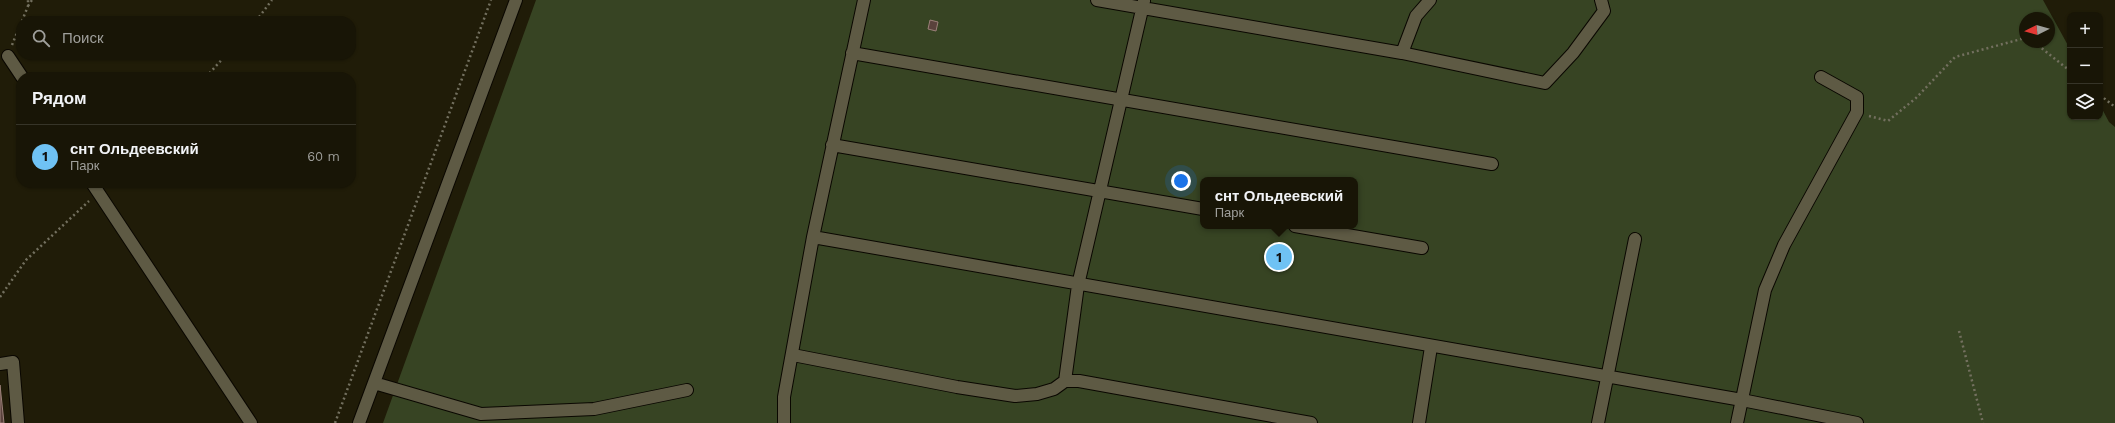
<!DOCTYPE html>
<html lang="ru">
<meta charset="utf-8">
<style>
:root{--surface:#181506;--page:#252214;--text:#f1f3f6;--muted:#9f9f9b;--line:#363428;--accent:#6fc2f4}
body{margin:0;font-family:"Work Sans",sans-serif;background:var(--page);color:var(--text)}
.controls{position:absolute;right:12px;top:12px;display:grid;overflow:hidden;border-radius:8px;box-shadow:0 1px 3px #0004}
.controls button{width:36px;height:36px;display:grid;place-items:center;padding:0;border:0;border-bottom:1px solid var(--line);background:var(--surface);color:var(--text);font:20px sans-serif}
.compass{position:absolute;left:2019px;top:12px;width:36px;height:36px;border-radius:50%;background:var(--surface);box-shadow:0 1px 3px #0004;rotate:265deg}
.you{position:absolute;left:1181px;top:181px;width:14px;height:14px;margin:-10px;border:3px solid #fff;border-radius:50%;background:#1a73e8;box-shadow:0 0 0 6px #1a73e833}
.badge{display:grid;place-items:center;width:26px;height:26px;border-radius:50%;background:var(--accent);color:#111;font-size:13px;font-weight:700}
.pin{position:absolute;translate:-50% -50%;border:2px solid #fff;box-shadow:0 1px 4px #0006}
.popup{position:absolute;left:1200px;top:177px;width:158px;height:52px;box-sizing:border-box;display:grid;place-content:center;border-radius:8px;background:var(--surface);filter:drop-shadow(0 1px 3px #0005);font-size:13px;white-space:nowrap;color:var(--muted)}
.popup b{font-size:15px;color:var(--text)}
.popup::after{content:'';position:absolute;left:50%;top:100%;margin-left:-8px;border:8px solid transparent;border-top-color:var(--surface)}
.list{margin:0;padding:0;list-style:none}
h2{display:flex;justify-content:space-between;align-items:center;height:52px;margin:0;padding:0 16px;font-size:17px}
h2 small{font-size:13px;font-weight:400;color:var(--muted)}
.list li{display:grid;grid-template-columns:26px 1fr auto;gap:12px;align-items:center;box-sizing:border-box;height:64px;padding:0 16px;border-top:1px solid var(--line)}
.list b{display:block;font-size:15px;white-space:nowrap}
.list p{margin:0;font-size:13px;white-space:nowrap;color:var(--muted)}
.list em{font-size:13px;font-style:normal;color:var(--muted)}
.icon{flex:none;width:22px;height:22px;fill:none;stroke:currentColor;stroke-width:2;stroke-linecap:round;stroke-linejoin:round}
.map{position:relative;flex:none;width:2115px;height:423px;overflow:hidden}
.search{position:absolute;background:var(--surface);box-shadow:0 1px 3px #0004;left:16px;top:16px;width:340px;height:44px;display:flex;align-items:center;gap:10px;box-sizing:border-box;padding:0 14px;border-radius:16px;color:var(--muted);font-size:15px}
.panel{position:absolute;background:var(--surface);box-shadow:0 1px 3px #0004;left:16px;top:72px;width:340px;height:116px;border-radius:16px}
.map>svg:first-child{display:block}
.green{fill:#374423;fill-rule:evenodd}
.building{fill:#5a423c;stroke:#9b8079}
.lines{fill:none;stroke-linecap:round;stroke-linejoin:round}
.minor-casing{stroke:#0a0700;stroke-width:14}
.path{stroke:#73705f;stroke-width:2.5;stroke-dasharray:2 3;stroke-linecap:butt}
.minor{stroke:#5e5a44;stroke-width:12}
</style>
<div class="map">
<svg width="2115" height="423" viewBox="0 0 2115 423">
<rect width="100%" height="100%" fill="#201c08"/>
<path class="green" d="M536 0H2043L2070 49V117H2100V105L2109 122 2115 127V423H383ZM2025 18H2049V42H2025ZM1203 180H1355V226H1203Z"/>
<path class="building" d="M930 20 938 22 936 31 928 29Z
M0 385 4 423H0Z"/>
<g class="lines">
<g class="minor-casing">
<path id="minor" d="M1097 0 1402 53 1545 83 1573 53 1604 11 1601 0
M852 53 1492 164
M1402 53 1416 16 1430 0
M8 56 22 77
M832 145 1203 209
M92 183 251 423
M1295 226 1422 248
M813 237 1742 400 1857 423
M793 355 957 387 1015 396 1037 394 1054 389 1065 381H1079L1311 423
M0 364 13 362 18 423
M1065 381 1078 285 1144 1
M374 383 481 414 594 409 687 390
M359 423 516 0
M784 423V397L813 237 864 0
M1419 423 1431 347
M1598 423 1635 239
M1737 423 1765 290 1784 245 1857 112V97L1821 77"/>
</g>
<path class="path" d="M28 6 32 0
M22 21 28 6V0
M256 21 272 0
M2034 42 2070 71
M12 45 21 23
M206 77 226 55
M2100 95 2115 107
M1869 116 1888 121 1916 98 1955 57 2025 38
M0 297 26 260 89 201
M1959 331 1983 423
M335 423 491 0"/>
<use href="#minor" class="minor"/>
</g>
</svg>
<div class="controls">
<button>+</button>
<button>−</button>
<button><svg class="icon" aria-label="layers" viewBox="0 0 24 24"><path d="M12 4l9 5-9 5-9-5zM3 14l9 5 9-5"/></svg></button>
</div>
<svg class="compass" viewBox="-18 -18 36 36"><path d="M0-13l5 13h-10z" fill="#e53935"/><path d="M0 13l5-13h-10z" fill="#9f9f9b"/></svg>
<div class="you"></div>
<div class="pin badge" style="left:1279px;top:257px">1</div>
<div class="popup"><b>снт Ольдеевский</b>Парк</div>
<div class="search"><svg class="icon" aria-label="search" viewBox="0 0 24 24"><circle cx="10" cy="10" r="6"/><path d="M15 15l6 6"/></svg>Поиск</div>
<section class="panel">
<h2>Рядом<small></small></h2>
<ul class="list">
<li><span class="badge">1</span><div><b>снт Ольдеевский</b><p>Парк</p></div><em>60 m</em></li>
</ul>
</section>
</div>
